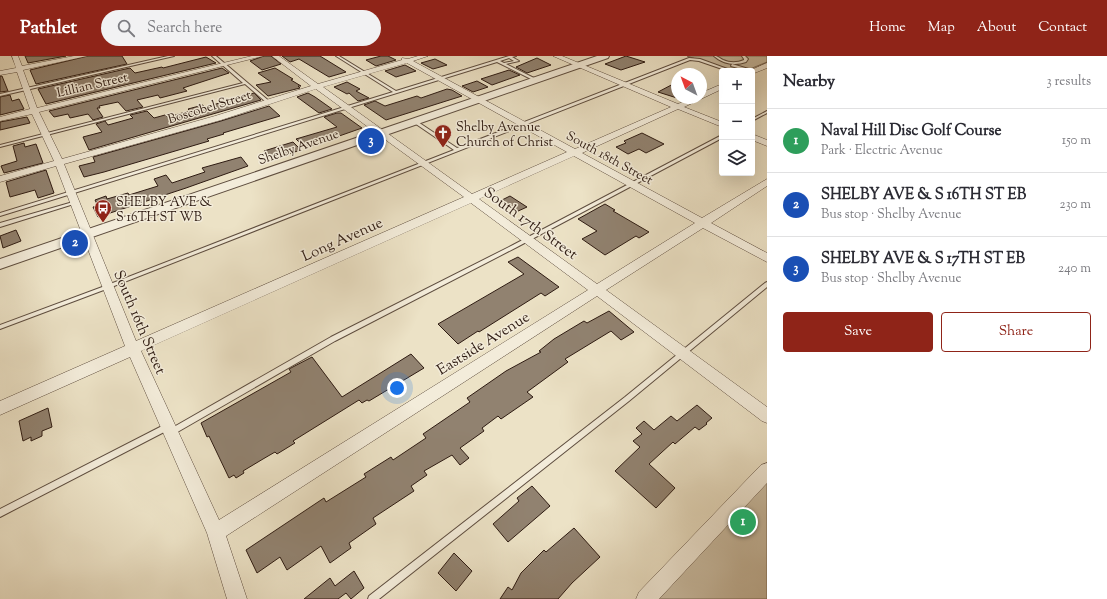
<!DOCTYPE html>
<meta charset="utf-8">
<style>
:root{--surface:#fff;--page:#f2f2f3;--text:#2b2b33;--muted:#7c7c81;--line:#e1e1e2;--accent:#8f2418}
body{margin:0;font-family:"Sorts Mill Goudy",serif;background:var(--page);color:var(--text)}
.controls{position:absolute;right:12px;top:12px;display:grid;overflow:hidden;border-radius:4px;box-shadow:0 4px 16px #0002}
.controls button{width:36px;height:36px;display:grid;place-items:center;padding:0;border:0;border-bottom:1px solid var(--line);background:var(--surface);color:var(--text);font:20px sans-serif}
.compass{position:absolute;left:671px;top:12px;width:36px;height:36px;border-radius:50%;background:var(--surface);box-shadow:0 4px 16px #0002;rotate:319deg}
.you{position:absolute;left:397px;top:332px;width:14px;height:14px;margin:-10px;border:3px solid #fff;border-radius:50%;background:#1a73e8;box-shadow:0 0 0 6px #1a73e833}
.badge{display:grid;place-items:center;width:26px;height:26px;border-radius:50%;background:var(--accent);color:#fff;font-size:13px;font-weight:700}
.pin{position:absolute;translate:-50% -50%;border:2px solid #fff;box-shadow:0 1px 4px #0006}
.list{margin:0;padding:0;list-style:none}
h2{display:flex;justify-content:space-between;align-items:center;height:52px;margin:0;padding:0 16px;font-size:17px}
h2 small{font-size:13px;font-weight:400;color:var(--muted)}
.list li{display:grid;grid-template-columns:26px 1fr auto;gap:12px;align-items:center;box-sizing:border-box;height:64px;padding:0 16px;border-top:1px solid var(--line)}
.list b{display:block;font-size:15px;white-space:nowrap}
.list p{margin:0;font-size:13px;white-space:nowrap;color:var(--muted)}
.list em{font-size:13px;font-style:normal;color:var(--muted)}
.actions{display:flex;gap:8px;padding:12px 16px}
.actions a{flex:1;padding:9px 0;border:1px solid var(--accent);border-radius:4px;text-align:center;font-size:14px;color:var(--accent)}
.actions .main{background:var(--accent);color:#fff}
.icon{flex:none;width:22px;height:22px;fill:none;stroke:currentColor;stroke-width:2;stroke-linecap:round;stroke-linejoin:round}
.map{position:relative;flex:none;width:767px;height:543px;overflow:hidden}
header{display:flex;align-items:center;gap:24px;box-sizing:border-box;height:56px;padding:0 20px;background:var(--accent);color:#fff}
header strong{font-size:19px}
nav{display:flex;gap:22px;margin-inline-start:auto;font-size:14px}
.search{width:280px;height:36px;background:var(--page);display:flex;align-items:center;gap:10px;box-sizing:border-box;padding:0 14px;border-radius:22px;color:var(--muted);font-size:15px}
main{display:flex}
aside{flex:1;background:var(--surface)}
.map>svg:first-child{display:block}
.green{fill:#ccc0a7;stroke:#7d6e5c}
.building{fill:#918270;stroke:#2e1b12}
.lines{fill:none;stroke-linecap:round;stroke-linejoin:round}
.service-casing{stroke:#5e4d3f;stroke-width:2}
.minor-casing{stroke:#5e4d3f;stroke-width:1}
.tertiary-casing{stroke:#5e4d3f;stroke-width:2}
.service{fill:#f3ecda;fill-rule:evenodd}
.minor{fill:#f3ecda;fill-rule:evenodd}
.tertiary{fill:#f3ecda;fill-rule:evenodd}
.labels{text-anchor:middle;stroke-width:3;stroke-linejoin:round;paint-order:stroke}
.far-street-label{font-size:13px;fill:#2e1b12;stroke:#f3ecda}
.far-poi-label{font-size:13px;fill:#2e1b12;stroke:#f3ecda;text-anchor:start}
.street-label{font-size:15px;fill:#2e1b12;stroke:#f3ecda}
</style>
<header>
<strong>Pathlet</strong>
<div class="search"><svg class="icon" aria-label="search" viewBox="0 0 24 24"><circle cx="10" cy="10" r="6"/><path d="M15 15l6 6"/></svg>Search here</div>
<nav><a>Home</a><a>Map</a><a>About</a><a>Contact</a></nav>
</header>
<main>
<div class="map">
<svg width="767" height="543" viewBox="0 0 767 543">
<rect width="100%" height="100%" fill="#ece2c6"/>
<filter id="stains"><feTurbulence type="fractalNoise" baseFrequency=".005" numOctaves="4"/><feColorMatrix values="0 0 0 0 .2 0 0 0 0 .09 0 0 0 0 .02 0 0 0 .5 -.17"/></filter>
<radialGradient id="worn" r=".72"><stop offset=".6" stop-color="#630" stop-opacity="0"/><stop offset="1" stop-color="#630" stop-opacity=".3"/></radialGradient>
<path class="green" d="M687 0H767V6L745 15H732Z
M767 415V543H646Z"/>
<path class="building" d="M25 0H66L28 7Z
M88 0H122L127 8 36 28 30 14Z
M264 0H271L281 8 262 14 250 5Z
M282 0H320L346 16 329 21 299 3 290 6Z
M381 0H388L396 4 376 10 366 4Z
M626 0 645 6 621 14 605 8Z
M206 1 216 7 46 48 38 33 130 12 135 17 162 11 163 12Z
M537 2 551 9 527 17 516 11Z
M435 3 447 9 433 13 421 7Z
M405 9 416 15 396 21 385 15Z
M222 12 229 17 183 32 187 35 160 42 158 39 137 44 143 51 126 55 118 46 99 50 100 52H97L103 61 93 64 88 58 70 62 68 58 54 61 49 55Z
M275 12 293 23 291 24 301 30H298L300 32 268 40 256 29 271 26 258 17Z
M509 14 520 19 492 29 481 23Z
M0 20H2L8 35 0 36Z
M477 25 488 31 473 36 462 30Z
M347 26 360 33 356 35 369 42 358 45 349 37 347 38 334 31Z
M677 26V42L658 36Z
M447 33 452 34 462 40 386 64 364 49 375 45 385 50 417 40 421 42Z
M254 37 261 44 89 94 83 81 102 76 96 68 105 65 108 69 133 62 130 59 147 55 154 62 165 59 167 61 190 55 188 53 203 49 205 51 216 48Z
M308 37 315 41 332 53 319 57 297 41Z
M10 39 12 45 19 43 24 53 0 59V41Z
M269 50 280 60 223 77 224 78 207 83 209 85 104 116 84 121 79 110 95 106 93 101 221 65Z
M337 57H341L362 72 305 92 296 83 337 71 324 61Z
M27 61 30 67 0 74V66Z
M642 77 664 88 646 97 639 93 628 98 616 91 626 87 624 85Z
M293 86 301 94 271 103 264 95Z
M24 87 25 91 36 88 43 107 4 117 1 110 17 105 13 90Z
M241 101 248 110 186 132 98 161 93 151 98 150 95 144 106 140 107 143 128 137 129 139 158 130 154 123 166 119 172 127 205 116 202 112Z
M46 114 54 137 38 142 35 134 10 141 6 126Z
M510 140 527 151 516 156 500 145Z
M605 148 615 154 613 155 649 176 639 182 636 180 605 199 582 183 597 175 578 163Z
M16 174 21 185 3 192 0 180Z
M518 201 559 231 545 240 541 237 479 276 478 275 458 288 438 268 524 218 508 206Z
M609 255 634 276 621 284 611 275 565 303 568 306 527 336 533 341 501 363 498 360 482 372 484 375 460 392 469 402 460 409 452 399 424 415 427 419 411 430 414 435 373 462 376 468 349 487 351 492 330 507 321 490 287 514 280 501 257 517 246 494 324 442 326 446 366 421 364 418 391 401 393 404 426 382 423 378 470 346 467 342 506 315 541 296 539 295 554 283 584 265 587 267Z
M411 298 424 312 369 345 367 344 362 347 359 344 293 385 295 387 277 398 275 396 263 403 243 415 244 417 236 422 234 419 229 422 209 380 207 381 201 367 291 316 289 313 312 301 342 341Z
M697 349 712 362 706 367 707 368 699 374 695 371 675 388 673 386 649 408 675 432 656 452 615 415 640 391 633 385 642 378 636 372 644 365 654 374 671 360 677 365Z
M48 352 52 371 42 375V380L31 385V381L23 385 19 365Z
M532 430 550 450 508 486 493 468 519 445 517 442Z
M574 472 600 501 572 527 558 543H500L508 531 512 534 521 517 544 494 546 496Z
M454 497 472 515 456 535 438 517Z
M354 515 364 532 351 543 346 537 338 543H304L330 522 335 530Z"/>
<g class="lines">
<g class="service-casing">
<path id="service" d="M168 0H174L0 40V38Z
M212 0H216L269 45V47H267L245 28 0 91V89L243 27Z
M336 0H339L396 35 509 0H516L512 1 519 5 506 8 538 24 535 25 497 6 0 160V157L393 36ZM509 2 514 5 504 7 500 5Z
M714 0C718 0 719 2 723 4 730 7 737 7 744 4V3L742 0H745L748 3 746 6C735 10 723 8 714 0Z
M689 2 700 3 733 15H728L699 5 690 4 109 232 0 273V269L105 230 454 94 413 66V64H415L457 92Z
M732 8 752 14 753 15H748L731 10Z
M767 55V57L752 65V63Z
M722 79V82L517 191 335 285 174 378 171 379 168 378 167 376 168 374 0 461V453L166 368 169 367 172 368 173 370 172 372 331 281 513 189Z
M73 146H75L77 147 0 171V167Z
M767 226V231L629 345 379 543H368L369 540 625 341 765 227Z"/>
</g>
<g class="minor-casing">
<path id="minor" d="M12 0H18L22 10 74 0H87L23 14 37 52 252 0H263L39 56 62 103 215 60 311 30 272 0H279L318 28 402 4V2L408 3 418 0H428L413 5 575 93 671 51 553 0H562L678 48 691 42H701V37L722 28V33L684 51 722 66V71L678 53 582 97 702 162 767 123V130L711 167 767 197V206L703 172 606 234 767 351V367L762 365 597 240 226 480 247 543H227L207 477 130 301 0 359V345L125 290 56 110 0 126V120L54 105 32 58 0 65V61L30 53 17 16 0 19V15L16 12ZM407 7 567 96 472 138 323 31ZM316 33 464 141 136 285 64 108 221 64ZM574 100 695 167 597 228 479 143ZM471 147 588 234 219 464 141 295Z
M767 7V12L752 18V15H749Z
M752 78 767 84V90L752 84Z
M767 407V427L659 543H636L639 536 761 409Z"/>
</g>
<g class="tertiary-casing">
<path id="tertiary" d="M597 0H609L608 2 0 213V203Z"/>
</g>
<use href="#service" class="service"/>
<use href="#minor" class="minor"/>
<use href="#tertiary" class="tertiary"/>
</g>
<defs>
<g id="church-pin" transform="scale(0.9)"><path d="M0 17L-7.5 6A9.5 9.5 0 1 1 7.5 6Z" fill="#8f2418" stroke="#f3ecda"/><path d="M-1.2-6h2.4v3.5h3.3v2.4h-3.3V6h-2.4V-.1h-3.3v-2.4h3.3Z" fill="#fff"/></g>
<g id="bus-pin" transform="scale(0.9)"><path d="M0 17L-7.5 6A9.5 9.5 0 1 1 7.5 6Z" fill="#8f2418" stroke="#f3ecda"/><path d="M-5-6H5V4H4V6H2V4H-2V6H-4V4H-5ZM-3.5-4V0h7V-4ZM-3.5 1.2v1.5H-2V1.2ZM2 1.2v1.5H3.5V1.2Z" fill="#fff"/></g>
</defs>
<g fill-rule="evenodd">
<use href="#church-pin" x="443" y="77"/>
<use href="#bus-pin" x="103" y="152"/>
</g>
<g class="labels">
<g class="far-street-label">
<text transform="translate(92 28) rotate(-13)" y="5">Lillian Street</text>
<text transform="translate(209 50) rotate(-17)" y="5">Boscobel Street</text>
<text transform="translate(298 90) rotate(-19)" y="5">Shelby Avenue</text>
<text transform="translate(610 101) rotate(29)" y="5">South 18th Street</text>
</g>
<g class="far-poi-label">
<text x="456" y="75">Shelby Avenue<tspan x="456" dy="15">Church of Christ</tspan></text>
<text x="116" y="150">SHELBY AVE &amp;<tspan x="116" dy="15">S 16TH ST WB</tspan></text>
</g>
<g class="street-label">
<text transform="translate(531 167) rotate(36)" y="5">South 17th Street</text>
<text transform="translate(342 183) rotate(-24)" y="5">Long Avenue</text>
<text transform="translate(140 266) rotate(67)" y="5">South 16th Street</text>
<text transform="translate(483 287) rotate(-32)" y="5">Eastside Avenue</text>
</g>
</g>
<rect width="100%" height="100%" filter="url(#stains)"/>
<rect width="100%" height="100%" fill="url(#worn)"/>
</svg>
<div class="controls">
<button>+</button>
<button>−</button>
<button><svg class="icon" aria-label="layers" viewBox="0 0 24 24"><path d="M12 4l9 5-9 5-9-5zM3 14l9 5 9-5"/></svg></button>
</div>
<svg class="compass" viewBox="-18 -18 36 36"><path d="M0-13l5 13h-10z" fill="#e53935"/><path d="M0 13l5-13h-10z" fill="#7c7c81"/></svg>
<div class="you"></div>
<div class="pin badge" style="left:743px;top:466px;background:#2e9e5b">1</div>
<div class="pin badge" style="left:75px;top:187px;background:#1a4fb4">2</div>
<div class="pin badge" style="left:371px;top:85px;background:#1a4fb4">3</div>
</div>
<aside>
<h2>Nearby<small>3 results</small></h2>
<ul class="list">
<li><span class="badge" style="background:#2e9e5b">1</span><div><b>Naval Hill Disc Golf Course</b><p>Park · Electric Avenue</p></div><em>150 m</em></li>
<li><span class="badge" style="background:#1a4fb4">2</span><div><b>SHELBY AVE &amp; S 16TH ST EB</b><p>Bus stop · Shelby Avenue</p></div><em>230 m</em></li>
<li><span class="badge" style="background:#1a4fb4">3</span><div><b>SHELBY AVE &amp; S 17TH ST EB</b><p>Bus stop · Shelby Avenue</p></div><em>240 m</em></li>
</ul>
<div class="actions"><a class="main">Save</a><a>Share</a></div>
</aside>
</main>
